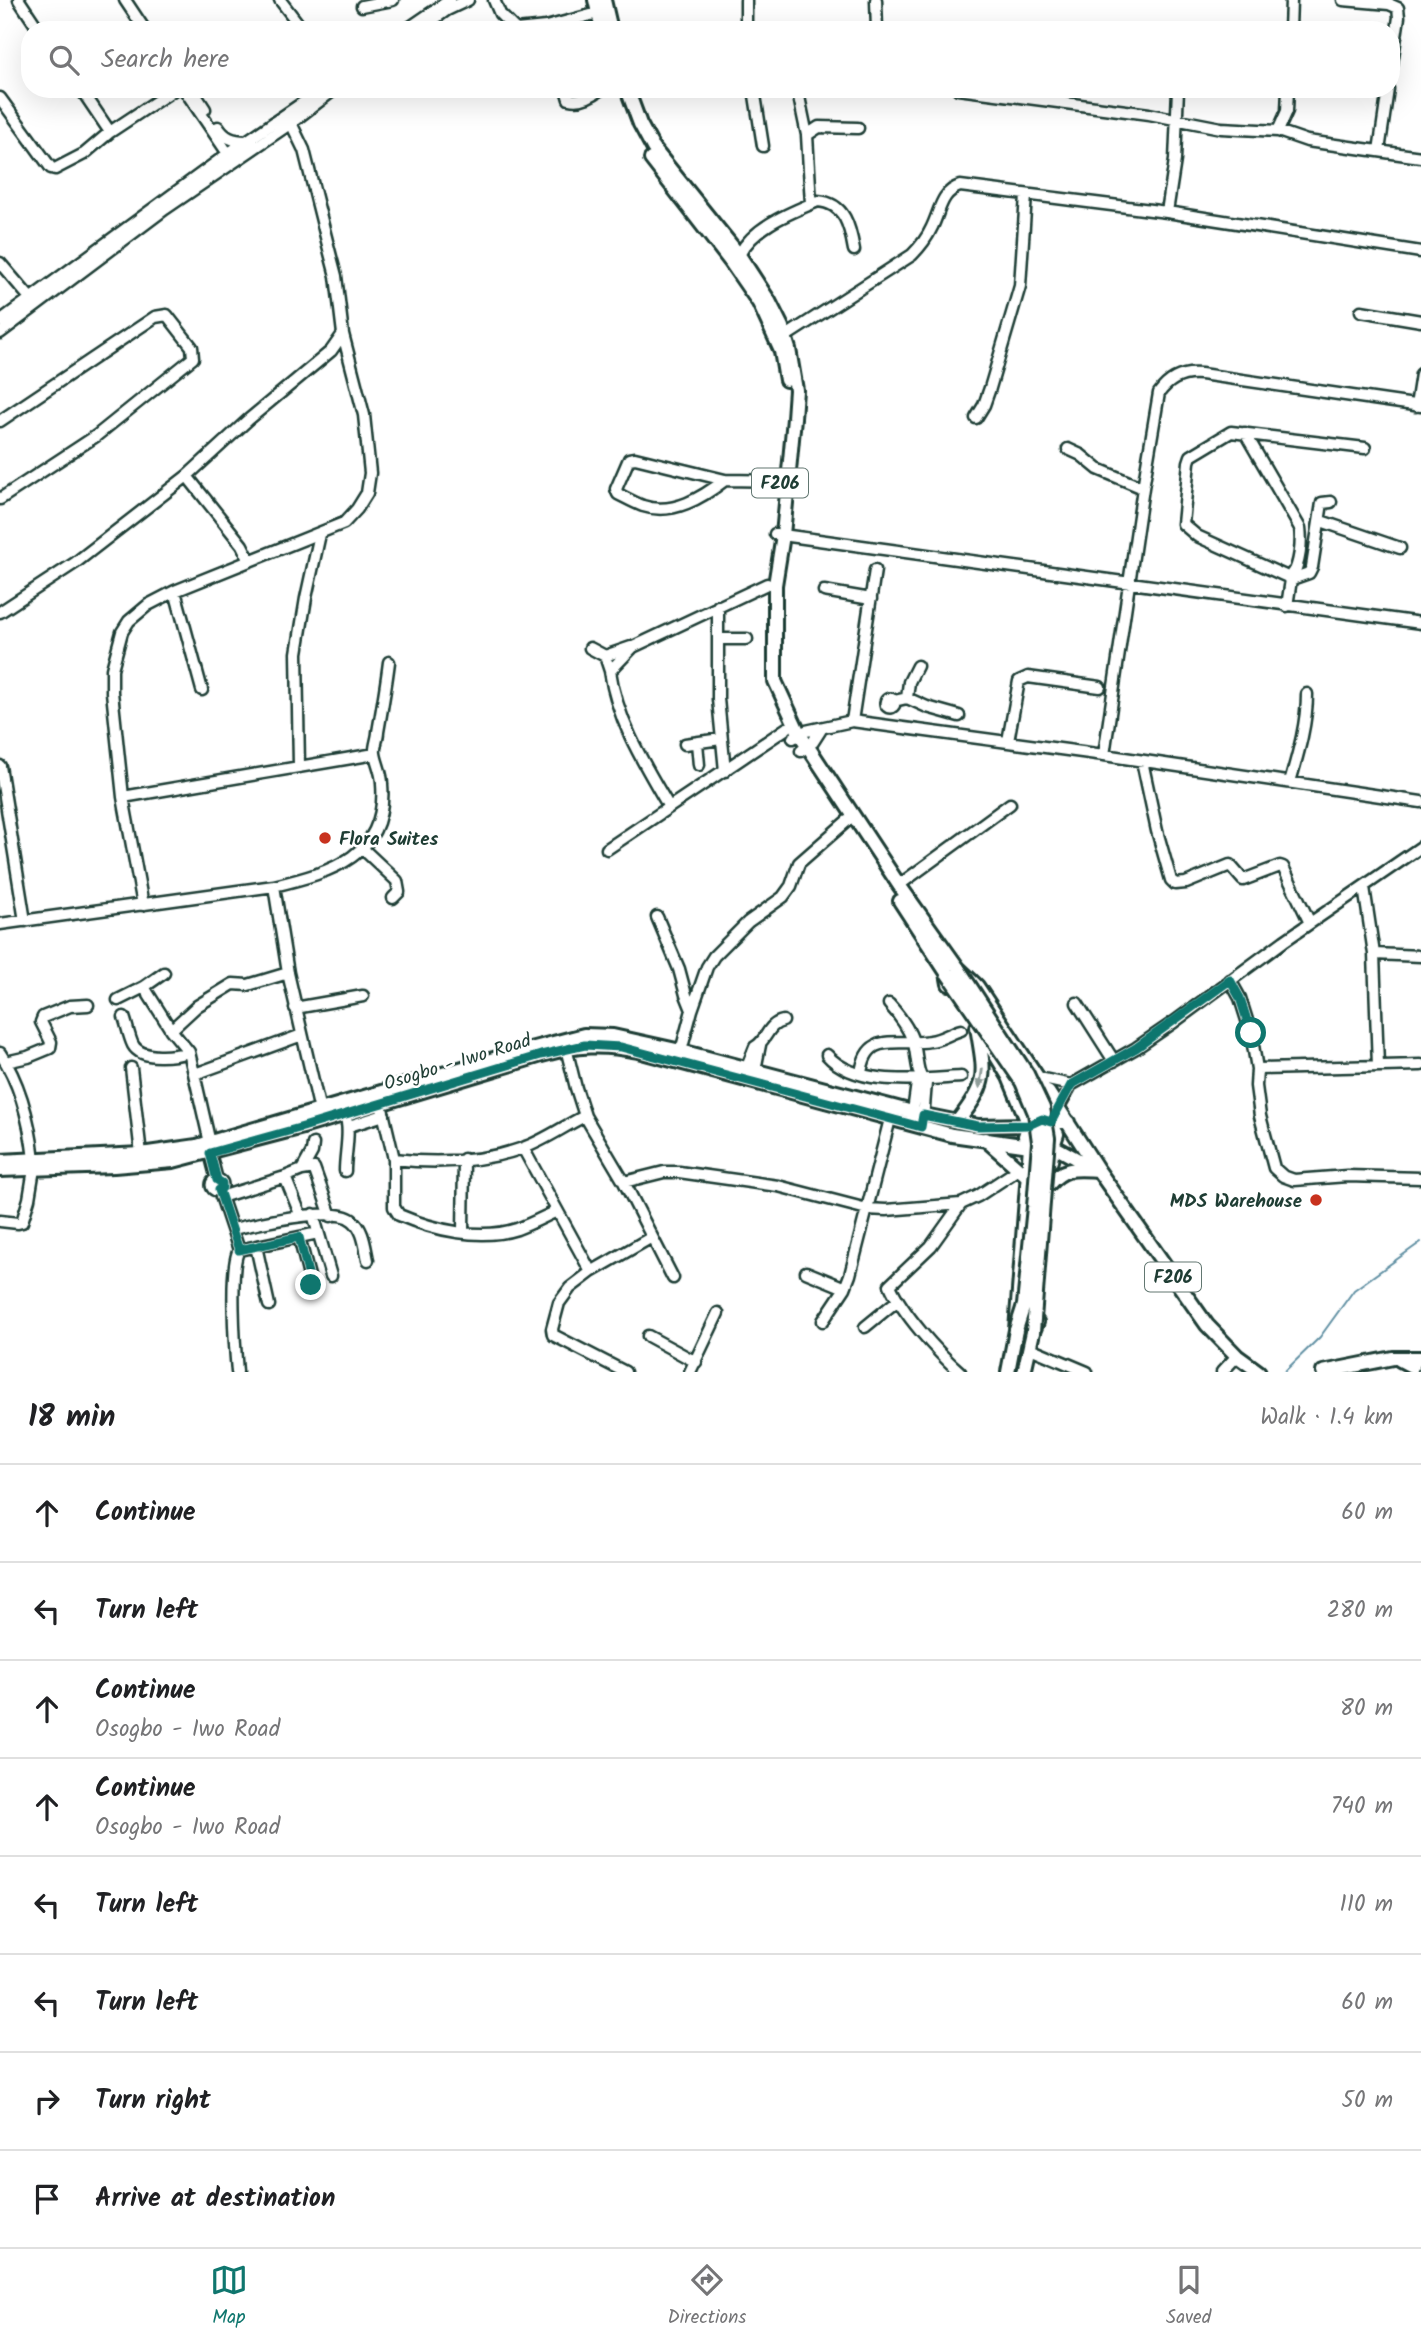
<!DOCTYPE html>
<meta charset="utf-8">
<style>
:root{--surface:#fff;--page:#f6f6f6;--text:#202124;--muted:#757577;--line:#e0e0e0;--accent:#0f766e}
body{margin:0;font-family:Kalam,sans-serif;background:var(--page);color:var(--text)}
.stop{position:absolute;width:21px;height:21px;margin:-16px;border:5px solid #0f766e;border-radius:50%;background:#fff}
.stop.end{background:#0f766e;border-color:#fff;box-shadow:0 2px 7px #0008}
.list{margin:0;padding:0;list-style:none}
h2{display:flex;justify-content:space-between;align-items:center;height:91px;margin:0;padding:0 28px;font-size:30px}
h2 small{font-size:23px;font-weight:400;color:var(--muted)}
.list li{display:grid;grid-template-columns:46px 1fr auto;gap:21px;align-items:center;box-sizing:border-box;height:98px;padding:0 28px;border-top:2px solid var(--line)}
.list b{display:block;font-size:26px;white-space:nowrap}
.list p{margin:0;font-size:23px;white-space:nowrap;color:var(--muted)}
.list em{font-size:23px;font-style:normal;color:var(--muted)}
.icon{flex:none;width:38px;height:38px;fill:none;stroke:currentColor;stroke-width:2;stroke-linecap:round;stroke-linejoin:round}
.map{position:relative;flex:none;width:1421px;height:1372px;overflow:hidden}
.search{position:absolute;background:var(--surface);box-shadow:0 7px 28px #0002;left:21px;right:21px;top:21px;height:77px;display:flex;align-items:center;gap:18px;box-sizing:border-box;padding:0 24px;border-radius:28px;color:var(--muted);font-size:26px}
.sheet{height:875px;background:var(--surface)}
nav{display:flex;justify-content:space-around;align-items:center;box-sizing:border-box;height:98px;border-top:2px solid var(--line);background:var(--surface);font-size:19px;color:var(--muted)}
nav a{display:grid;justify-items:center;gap:4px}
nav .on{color:var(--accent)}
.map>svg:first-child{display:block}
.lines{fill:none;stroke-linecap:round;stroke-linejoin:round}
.stream{stroke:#6291a4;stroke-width:2}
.minor-casing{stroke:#1f3d34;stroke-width:15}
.major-casing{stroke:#1f3d34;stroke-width:18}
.minor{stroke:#fff;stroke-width:10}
.major{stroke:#fff;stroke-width:12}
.rail{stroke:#1f3d34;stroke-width:2}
.major-bridge-casing{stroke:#1f3d34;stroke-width:18;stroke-linecap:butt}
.major-bridge{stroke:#fff;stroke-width:12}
.oneway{fill:#8f9e9a}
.route{stroke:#0f766e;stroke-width:9}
.poi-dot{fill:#c8321e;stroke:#fff;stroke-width:2.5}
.labels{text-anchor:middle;stroke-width:5;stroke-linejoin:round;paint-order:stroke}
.shield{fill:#fff;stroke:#627771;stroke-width:2}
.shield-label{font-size:18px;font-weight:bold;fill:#1f3d34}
.poi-label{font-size:19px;font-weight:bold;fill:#1f3d34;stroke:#fff;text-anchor:start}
.street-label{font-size:19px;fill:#1f3d34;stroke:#fff}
</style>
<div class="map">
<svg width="1421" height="1372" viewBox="0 0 1421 1372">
<rect width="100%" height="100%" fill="#fff"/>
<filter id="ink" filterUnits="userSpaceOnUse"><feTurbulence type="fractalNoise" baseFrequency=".0143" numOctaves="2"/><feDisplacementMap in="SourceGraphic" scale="14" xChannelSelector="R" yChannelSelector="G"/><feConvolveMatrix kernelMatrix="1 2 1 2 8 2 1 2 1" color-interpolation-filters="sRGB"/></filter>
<g filter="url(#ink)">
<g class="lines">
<path class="stream" d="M1284 1372 1320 1337 1354 1290 1421 1242"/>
<g class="minor-casing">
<path id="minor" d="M19 0 39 30
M125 0 145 30
M280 0 303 30
M494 0 500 14 516 30 546 27 598 13
M876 0 877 30
M1343 0 1389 4 1398 8 1399 17 1391 70
M362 6 393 0
M406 30 450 0
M419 30 447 10 468 0
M746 30V0
M1290 30 1291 0
M81 89 110 132
M184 89 231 158
M192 89 205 109
M566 89 569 99C581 102 592 96 601 89
M754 89 763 146
M958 89 1149 114 1221 128 1278 131 1307 141 1421 157
M798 92 807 135 811 204
M0 98 51 168 55 169 84 154 110 132 175 89
M218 127C225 138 233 141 246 141
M1278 131 1287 111 1288 89
M807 135 819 127 858 128
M1379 151 1388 89
M1167 212 1175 160 1178 89
M739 255C754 226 790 213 818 201 845 203 850 227 854 250
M0 263 31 299
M1361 311 1421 321
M0 321 229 153 323 89
M0 333 165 209 291 123 335 89
M780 340 912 255C921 246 927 238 932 227 940 211 941 192 960 186L1167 212 1421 252
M1416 406 1421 374
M976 418 984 405 990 388 1020 286 1026 195
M0 421 155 317 167 315 192 347 193 358 96 436 0 499
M1245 433 1300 528C1302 543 1300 563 1292 577
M1068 449 1081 455 1098 469 1143 488
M187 476 242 545 250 561
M725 480C703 497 673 516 643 506 635 503 626 498 618 494L616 489 629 459 635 458 725 480 780 481
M1331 502 1322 503 1312 567 1309 573 1292 579 1197 536 1183 524 1189 462 1191 456 1231 432 1365 448
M1321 521 1400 548
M775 534 1421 623
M175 591 202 690
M824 591 871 599
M718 606V699L725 771
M1287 606 1292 573
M0 612 75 563 187 476 248 420 331 351 343 334
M718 639H747
M590 648 605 656 610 671
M605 656 631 647
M907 698 909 682 917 666
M885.5 703a4.5 4.5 0 1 1 9 0a4.5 4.5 0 1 1-9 0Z
M894 701 907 698 927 707 959 716
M852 721 875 570
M793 738 806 731 852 721 1104 755 1421 802
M1008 741 1019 681 1028 677 1100 687
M697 743 699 765
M685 744 721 739
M801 751 813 742 822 728
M1104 755 1143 488 1159 393C1169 379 1183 372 1201 374L1421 406
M1142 761 1157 831 1171 880 1175 884 1186 883 1230 865 1243 880 1280 866 1283 867 1310 923
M0 766 25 921
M299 766 297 653 306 598 320 534
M1290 782C1298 754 1307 724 1307 694
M123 797 375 754
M669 807C644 764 617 721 610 671L633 647 767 584
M363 849 397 881 399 892 393 898
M607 849 787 728
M899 885 1010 804
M274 886 288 973 321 1115
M1364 887 1374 954 1378 1066
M143 905 123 797 112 692V669L122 632 129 621 148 605 175 591 344 523 357 509 367 493 370 473 364 415 343 334 336 276 330 253 304 150 291 123
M657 917 679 969 686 995 692 1010
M0 924 274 886C332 872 388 856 382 784 382 772 376 762 375 753 374 747 378 738 378 732 382 709 386 686 389 662
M1374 954 1421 956
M1230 980 1240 998 1251 1033 1257 1069 1256 1086 1260 1116 1274 1168 1283 1176 1294 1180 1347 1176 1421 1178
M144 987 171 1030 189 1052 210 1143
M118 1000 144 987 164 973
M1077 1003 1114 1061
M889 1004C899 1015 908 1027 913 1041 918 1054 915 1074 926 1083L923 1119
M295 1008 363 996
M124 1017C127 1025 129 1037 133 1045 142 1061 175 1056 189 1052
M171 1030 197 1006 233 984 248 985 288 973
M566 1048 576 1088 585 1116 624 1182 673 1278
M681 1051 692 1010 707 967 714 956 748 922 783 897 791 886 799 863 847 821
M0 1053C20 1083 30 1124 34 1159
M827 1055C856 1088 922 1079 961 1077
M6 1062 28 1057 50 1048 51 1042 41 1022 43 1017 70 1006 88 1005
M747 1067 755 1047C767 1041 767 1024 783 1021
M131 1068 141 1154
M1257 1069 1421 1065
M755 1070 760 1045
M195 1074 302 1035
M861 1074C866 1029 898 1047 930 1041 941 1040 950 1033 961 1030
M1039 1078 1071 1085
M381 1104 394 1159V1207L399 1215C434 1230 480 1241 517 1229 531 1224 544 1217 557 1211
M1056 1112 1071 1085 1136 1048 1174 1022 1284 941 1421 847
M912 1119 917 1083 921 1079
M349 1126 384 1115
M523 1148 591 1272
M210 1153 217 1180
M394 1159C436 1164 482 1162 523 1148 544 1141 564 1126 585 1116
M302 1170 312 1152 313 1144
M345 1171C345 1153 351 1131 345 1114
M285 1177 301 1216
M211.5 1185a5.5 5.5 0 1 1 11 0a5.5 5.5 0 1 1-11 0Z
M624 1182 664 1172H679L778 1186 867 1209 886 1210 961 1204 978 1196 1019 1169
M219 1190 239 1250C229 1266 235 1349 237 1372
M221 1197 285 1177 302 1170 314 1168 331 1216
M313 1214 331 1276
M0 1221 18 1223 22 1222 29 1199 34 1169
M233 1229C257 1224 333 1205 352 1220 364 1229 365 1247 368 1260
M463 1232 464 1159
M299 1237 312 1288
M256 1246 269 1305
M239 1250 318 1233
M806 1272 845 1288
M823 1321 845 1288 850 1275 890 1119
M865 1327 898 1300
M648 1336 696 1362
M1030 1348 1087 1372
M625 1372 553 1335 552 1329 559 1303 570 1288 591 1272 652 1237
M690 1372 718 1313
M960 1372C937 1352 902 1313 890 1285L931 1246 961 1204
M1222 1372 1237 1356"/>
</g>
<g class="major-casing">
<path id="major" d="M595 0 602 30
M604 0 611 30
M627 89 640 124 653 148 739 255 769 301 782 327 789 349 796 390 794 418 783 535 775 585V681L799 733 899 885 958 968 977 986 1042 1084 1050 1122 1057 1134 1053 1146 1051 1161
M651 159 730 261 759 303 781 351 786 380
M900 901 947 973 949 984
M992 1049 1009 1077 1029 1125 1025 1136 1030 1146 1016 1330 1008 1372
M1048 1092 1098 1170 1207 1325 1237 1356 1259 1372
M957 1122C989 1082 985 1075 977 1027
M985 1139 1028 1177
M1053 1146 1095 1169
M0 1161 141 1154 197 1146 511 1054 584 1035 613 1036 681 1051 924 1115 978 1126 1029 1125 1042 1119 1050 1122H1068
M0 1170 114 1166 173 1161 303 1127 542 1055C577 1045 602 1044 638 1051L952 1135 1030 1146 1034 1149
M1049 1184C1065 1166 1076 1169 1098 1170
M1400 1360 1421 1371
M1024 1372 1033 1332 1037 1322
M1323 1372 1393 1358H1421"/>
</g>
<use href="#minor" class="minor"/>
<use href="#major" class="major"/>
<path class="rail" d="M1417 1372 1421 1365"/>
<g class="major-bridge-casing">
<path id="major-bridge" d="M958 968 1027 1074 1043 1108 1048 1138 1033 1332
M947 973 1022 1082 1035 1113 1039 1142 1034 1207 1024 1305 1016 1330"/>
</g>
<use href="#major-bridge" class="major-bridge"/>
</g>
<defs><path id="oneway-solid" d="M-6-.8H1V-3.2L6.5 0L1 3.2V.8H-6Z" transform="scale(1.75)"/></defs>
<use class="oneway" href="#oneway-solid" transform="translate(981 1078) rotate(99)"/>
</g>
<g class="lines" filter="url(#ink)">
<path class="route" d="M311 1285 299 1237 239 1250 219 1190 222 1188V1183L217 1180 210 1153 303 1127 541 1055 585 1045 621 1047 921 1127 923 1115 978 1126 1029 1125 1042 1119 1051 1122 1071 1085 1136 1048 1230 980 1240 998 1251 1033"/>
</g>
<g class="poi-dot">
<circle cx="325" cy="838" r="7"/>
<circle cx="1316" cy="1200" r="7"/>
</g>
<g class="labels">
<g class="shield">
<rect x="752" y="468.5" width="56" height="29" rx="5"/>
<rect x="1145" y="1262.5" width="56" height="29" rx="5"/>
</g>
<g class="shield-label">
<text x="780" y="489">F206</text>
<text x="1173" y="1283">F206</text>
</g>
<g class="poi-label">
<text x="339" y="845">Flora Suites</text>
<text x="1302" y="1207" text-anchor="end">MDS Warehouse</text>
</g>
<g class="street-label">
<text transform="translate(457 1061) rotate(-17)" y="7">Osogbo - Iwo Road</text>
</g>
</g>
</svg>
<div class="stop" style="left:1251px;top:1033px"></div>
<div class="stop end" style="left:311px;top:1285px"></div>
<div class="search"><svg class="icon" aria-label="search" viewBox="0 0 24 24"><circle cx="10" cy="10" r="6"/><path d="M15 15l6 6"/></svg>Search here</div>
</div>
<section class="sheet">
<h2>18 min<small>Walk · 1.4 km</small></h2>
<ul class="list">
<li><svg class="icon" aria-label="ahead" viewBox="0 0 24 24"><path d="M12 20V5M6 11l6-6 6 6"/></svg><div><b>Continue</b></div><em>60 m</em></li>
<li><svg class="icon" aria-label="left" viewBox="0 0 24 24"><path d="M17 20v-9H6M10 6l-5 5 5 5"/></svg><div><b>Turn left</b></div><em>280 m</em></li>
<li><svg class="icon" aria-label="ahead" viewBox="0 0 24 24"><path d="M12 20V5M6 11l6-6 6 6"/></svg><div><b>Continue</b><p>Osogbo - Iwo Road</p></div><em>80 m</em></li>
<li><svg class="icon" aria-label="ahead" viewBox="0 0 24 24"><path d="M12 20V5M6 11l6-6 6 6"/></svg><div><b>Continue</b><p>Osogbo - Iwo Road</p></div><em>740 m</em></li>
<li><svg class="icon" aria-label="left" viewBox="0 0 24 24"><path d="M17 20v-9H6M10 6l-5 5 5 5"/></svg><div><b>Turn left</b></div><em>110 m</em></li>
<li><svg class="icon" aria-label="left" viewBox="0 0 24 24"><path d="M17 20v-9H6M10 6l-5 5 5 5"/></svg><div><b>Turn left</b></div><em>60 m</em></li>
<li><svg class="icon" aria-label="right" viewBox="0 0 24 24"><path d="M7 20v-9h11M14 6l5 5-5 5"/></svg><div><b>Turn right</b></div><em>50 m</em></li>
<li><svg class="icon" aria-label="arrive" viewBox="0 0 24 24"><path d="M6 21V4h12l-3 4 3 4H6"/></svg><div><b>Arrive at destination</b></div></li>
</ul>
</section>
<nav>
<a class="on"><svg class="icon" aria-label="map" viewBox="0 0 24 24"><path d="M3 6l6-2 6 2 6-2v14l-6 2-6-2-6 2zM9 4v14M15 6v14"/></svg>Map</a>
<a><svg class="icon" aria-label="directions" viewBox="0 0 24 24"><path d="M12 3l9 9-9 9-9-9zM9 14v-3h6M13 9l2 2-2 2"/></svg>Directions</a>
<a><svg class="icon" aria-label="saved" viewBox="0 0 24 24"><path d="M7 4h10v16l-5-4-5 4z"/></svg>Saved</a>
</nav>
